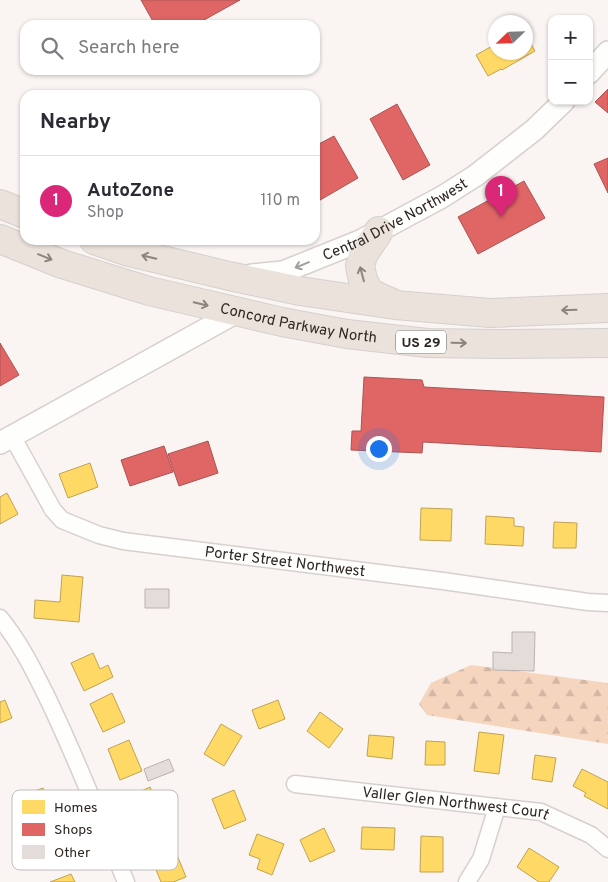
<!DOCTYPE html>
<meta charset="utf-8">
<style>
:root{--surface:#fff;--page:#f2f2f3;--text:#2b2b33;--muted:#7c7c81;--line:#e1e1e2;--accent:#db2777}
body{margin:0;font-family:Overpass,sans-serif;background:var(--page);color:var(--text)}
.controls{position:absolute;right:15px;top:15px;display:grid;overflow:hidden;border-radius:10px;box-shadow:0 1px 4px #0004}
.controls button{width:45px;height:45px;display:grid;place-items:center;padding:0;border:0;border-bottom:1px solid var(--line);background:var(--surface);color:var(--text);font:25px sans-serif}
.compass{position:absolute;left:488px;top:15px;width:45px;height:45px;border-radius:50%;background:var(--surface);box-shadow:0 1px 4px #0004;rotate:247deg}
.you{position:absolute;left:378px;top:448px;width:18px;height:18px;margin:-12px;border:4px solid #fff;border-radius:50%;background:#1a73e8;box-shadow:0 0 0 8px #1a73e833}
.badge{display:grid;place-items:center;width:32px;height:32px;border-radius:50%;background:var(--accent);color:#fff;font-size:16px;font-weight:700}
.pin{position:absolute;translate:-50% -41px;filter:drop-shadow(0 1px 2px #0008)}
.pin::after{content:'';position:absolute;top:26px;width:18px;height:15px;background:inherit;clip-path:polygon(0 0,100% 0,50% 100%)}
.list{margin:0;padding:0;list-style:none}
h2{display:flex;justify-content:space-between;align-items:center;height:65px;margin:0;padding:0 20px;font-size:21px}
h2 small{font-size:16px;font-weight:400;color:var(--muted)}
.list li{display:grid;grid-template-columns:32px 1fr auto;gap:15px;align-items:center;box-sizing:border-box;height:90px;padding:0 20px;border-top:1px solid var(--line)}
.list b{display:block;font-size:19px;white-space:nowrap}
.list p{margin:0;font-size:16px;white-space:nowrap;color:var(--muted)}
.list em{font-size:16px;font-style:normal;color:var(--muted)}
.icon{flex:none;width:28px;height:28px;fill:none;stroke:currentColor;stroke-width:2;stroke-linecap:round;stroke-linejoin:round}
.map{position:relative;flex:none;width:608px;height:882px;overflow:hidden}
.search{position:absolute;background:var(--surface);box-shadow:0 1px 4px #0004;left:20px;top:20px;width:300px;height:55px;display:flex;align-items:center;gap:12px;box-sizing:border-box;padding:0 18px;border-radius:15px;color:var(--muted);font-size:19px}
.panel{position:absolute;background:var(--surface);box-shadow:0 1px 4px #0004;left:20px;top:90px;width:300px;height:155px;border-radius:15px}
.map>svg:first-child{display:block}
.forest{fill:url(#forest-firs)}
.homes{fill:#ffd966;stroke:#c0a351}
.shops{fill:#e06666;stroke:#ab5351}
.building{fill:#e3dcd8;stroke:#b9b2ae}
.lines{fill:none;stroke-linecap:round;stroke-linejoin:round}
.minor-casing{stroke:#d7d0cc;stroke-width:19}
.tertiary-casing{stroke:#d7d0cc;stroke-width:24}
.trunk-casing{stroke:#d4d0ce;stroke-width:30}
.minor{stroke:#fefefd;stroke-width:16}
.tertiary{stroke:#fefefd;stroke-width:21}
.trunk{stroke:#ece2dc;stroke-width:28}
.oneway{stroke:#8d847e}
.oneway2{stroke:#a09d9a}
.labels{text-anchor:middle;stroke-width:5;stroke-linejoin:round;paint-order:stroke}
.shield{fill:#fff;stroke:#6d6763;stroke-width:1}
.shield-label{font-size:14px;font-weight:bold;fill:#2e2620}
.street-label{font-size:15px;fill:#2e2620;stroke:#fff}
.key{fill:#fff;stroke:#c0bebc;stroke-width:1}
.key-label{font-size:14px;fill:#2e2620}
</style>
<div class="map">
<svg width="608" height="882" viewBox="0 0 608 882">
<defs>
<pattern id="forest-firs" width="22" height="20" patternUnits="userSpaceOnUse" patternTransform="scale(1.25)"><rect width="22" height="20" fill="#f6d5bf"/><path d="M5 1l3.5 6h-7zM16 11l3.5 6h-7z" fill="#d3b7a4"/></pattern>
</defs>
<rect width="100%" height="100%" fill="#faf5f2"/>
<path class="forest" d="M471 665 608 683V744L427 715 419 704 431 683Z"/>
<path class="homes" d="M526 35 535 51 502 70 501 69 488 76 476 55 496 44V52H526Z
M90 463 98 487 68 498 59 474Z
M7 493 18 514 0 524V497Z
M421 508 452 509 451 541 420 540Z
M486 516 514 518V526L524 527 523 546 485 544Z
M554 522 577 523 576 548H553Z
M62 575 83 577 79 622 34 618 35 600 60 602Z
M93 653 100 669 108 665 113 677 84 691 71 663Z
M112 693 125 722 103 732 90 704Z
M5 700 12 718 0 723V702Z
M278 700 285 719 259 729 252 710Z
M320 712 343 729 329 748 307 731Z
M221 724 242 736 224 766 204 754Z
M479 732 504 735 499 774 474 771Z
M369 735 394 737 392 759 367 756Z
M129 740 142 771 120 780 108 749Z
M426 741 445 742V765H425Z
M535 755 556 758 552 782 532 779Z
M582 769 608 782V809L584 796 586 793 573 786Z
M150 787 157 804 165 800 170 813 140 825 128 797Z
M43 788 58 827 39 835 23 795Z
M234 790 246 820 224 829 212 799Z
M362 827 395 828 394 850 361 849Z
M324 828 335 851 310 862 300 840Z
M257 834 284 844 272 875 257 869 260 859 249 855Z
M169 835 186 877 173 882H161L146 845Z
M421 836 443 837V872H420Z
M529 848 559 867 549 882H539L517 867Z
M71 874 75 882H50Z"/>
<path class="shops" d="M141 0H240L195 25H155Z
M608 89V113L595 102Z
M397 104 430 165 403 180 370 119Z
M334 136 358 178 315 203V146Z
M608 158V193L594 164Z
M524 181 545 218 478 254 458 217Z
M0 343 19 375 0 386Z
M364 377 422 380 424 387 604 397 601 452 423 442 422 453 351 450 352 431H361Z
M208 441 218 473 179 486 168 454Z
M164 446 173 472 130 486 121 460Z"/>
<path class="building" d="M145 589H169V608H145Z
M512 632H535L534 671 493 670V652L512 653Z
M169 759 174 771 148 781 144 769Z"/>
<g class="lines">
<g class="minor-casing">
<g id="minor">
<path id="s1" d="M12 436 53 510 62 520 99 535 123 541 443 581 588 602 608 603"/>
<path d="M0 618C19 641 32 667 45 693 75 754 100 819 126 882"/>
<path id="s2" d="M295 784 541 812 591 835 608 849"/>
<path d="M467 882 481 859 497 807"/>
</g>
</g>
<g class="tertiary-casing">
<g id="tertiary">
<path d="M589 73 608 52"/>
<path id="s3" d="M252 275 283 272 360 241 442 197 475 176 534 130 564 101"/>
<path d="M0 443 237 312"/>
</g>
</g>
<g class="trunk-casing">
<g id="trunk">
<path d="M0 204 25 214"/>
<path d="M379 231 363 255 360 266 363 280 370 293 392 303"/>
<path id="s4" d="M0 239 62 264 149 291 282 322 347 334 427 343 497 344 608 343"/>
<path d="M94 240 129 252 229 276 300 291 395 305 490 313 608 308"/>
</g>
</g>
<use href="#minor" class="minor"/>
<use href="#tertiary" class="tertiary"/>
<use href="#trunk" class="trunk"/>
</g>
<defs><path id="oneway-shaft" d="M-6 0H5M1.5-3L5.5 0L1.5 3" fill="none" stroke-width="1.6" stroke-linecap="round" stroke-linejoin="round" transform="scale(1.25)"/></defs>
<g class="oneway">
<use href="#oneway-shaft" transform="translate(45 257) rotate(22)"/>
<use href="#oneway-shaft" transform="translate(149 257) rotate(-166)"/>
<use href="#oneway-shaft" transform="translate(362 274) rotate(-105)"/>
<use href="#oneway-shaft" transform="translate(201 304) rotate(13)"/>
<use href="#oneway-shaft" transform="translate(569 310) rotate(178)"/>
<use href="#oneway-shaft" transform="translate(459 343) rotate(1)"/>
</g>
<use class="oneway2" href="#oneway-shaft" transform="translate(302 265) rotate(158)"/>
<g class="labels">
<rect class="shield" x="396" y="330.5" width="50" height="23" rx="4"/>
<g class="shield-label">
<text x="421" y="347">US 29</text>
</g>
<g class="street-label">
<text dy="5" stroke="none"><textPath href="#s3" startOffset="155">Central Drive Northwest</textPath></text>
<text dy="5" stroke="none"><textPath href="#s4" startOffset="311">Concord Parkway North</textPath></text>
<text dy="5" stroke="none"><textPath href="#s1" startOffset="326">Porter Street Northwest</textPath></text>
<text dy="5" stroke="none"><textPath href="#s2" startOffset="162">Valler Glen Northwest Court</textPath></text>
</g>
</g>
<rect x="12" y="790" width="166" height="80" rx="8" class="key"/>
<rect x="22" y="800" width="23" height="14" fill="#ffd966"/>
<rect x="22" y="823" width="23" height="13" fill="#e06666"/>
<rect x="22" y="845" width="23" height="14" fill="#e3dcd8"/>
<g class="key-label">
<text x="54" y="812">Homes</text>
<text x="54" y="834">Shops</text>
<text x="54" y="857">Other</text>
</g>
</svg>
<div class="controls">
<button>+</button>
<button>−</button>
</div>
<svg class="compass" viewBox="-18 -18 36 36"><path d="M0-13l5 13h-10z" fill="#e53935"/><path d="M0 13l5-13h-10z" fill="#7c7c81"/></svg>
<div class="you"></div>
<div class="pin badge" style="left:501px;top:217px">1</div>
<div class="search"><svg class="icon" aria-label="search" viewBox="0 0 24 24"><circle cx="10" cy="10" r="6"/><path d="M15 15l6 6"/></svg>Search here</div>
<section class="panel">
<h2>Nearby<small></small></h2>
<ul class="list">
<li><span class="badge">1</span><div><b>AutoZone</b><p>Shop</p></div><em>110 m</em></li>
</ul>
</section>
</div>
